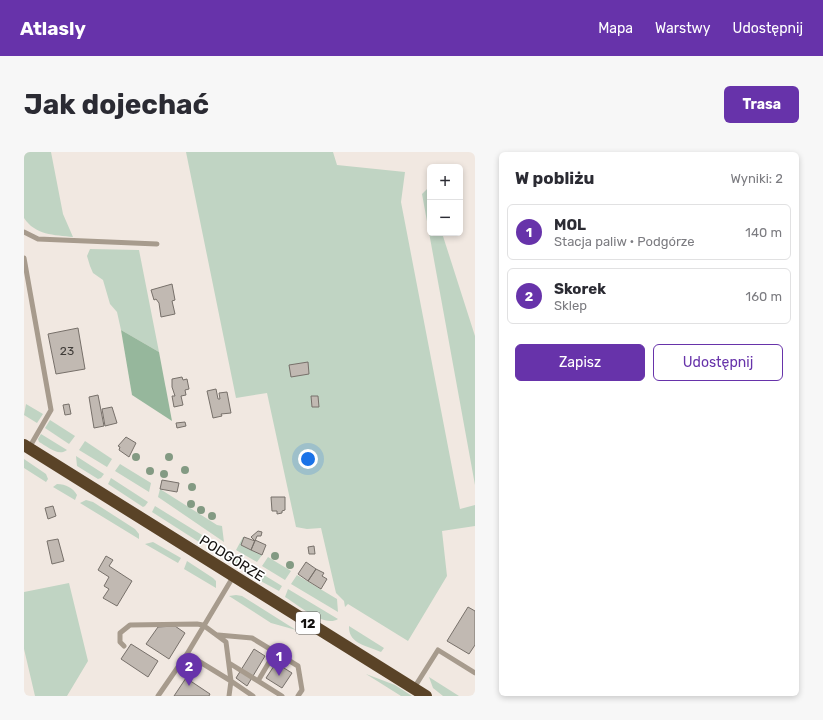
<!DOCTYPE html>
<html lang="pl">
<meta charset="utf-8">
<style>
:root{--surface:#fff;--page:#f7f7f7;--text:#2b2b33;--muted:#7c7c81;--line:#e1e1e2;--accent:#6733aa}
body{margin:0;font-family:Rubik,sans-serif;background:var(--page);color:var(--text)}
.controls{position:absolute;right:12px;top:12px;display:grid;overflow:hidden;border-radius:6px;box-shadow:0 2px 6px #0003}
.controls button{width:36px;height:36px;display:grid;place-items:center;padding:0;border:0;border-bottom:1px solid var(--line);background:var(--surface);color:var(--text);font:20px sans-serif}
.you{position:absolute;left:284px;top:307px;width:14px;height:14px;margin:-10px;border:3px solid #fff;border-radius:50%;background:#1a73e8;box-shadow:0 0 0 6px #1a73e833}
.badge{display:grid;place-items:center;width:26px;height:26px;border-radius:50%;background:var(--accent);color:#fff;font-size:13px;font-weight:700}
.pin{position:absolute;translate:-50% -33px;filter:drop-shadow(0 1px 2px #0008)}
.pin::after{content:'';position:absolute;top:21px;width:14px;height:12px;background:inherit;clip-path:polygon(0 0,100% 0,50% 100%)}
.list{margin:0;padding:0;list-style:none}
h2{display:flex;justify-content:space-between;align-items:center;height:52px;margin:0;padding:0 16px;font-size:17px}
h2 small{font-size:13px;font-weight:400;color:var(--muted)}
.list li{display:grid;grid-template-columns:26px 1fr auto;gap:12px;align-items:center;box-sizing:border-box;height:56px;margin:0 8px 8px;padding:0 8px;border:1px solid var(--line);border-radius:6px}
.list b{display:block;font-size:15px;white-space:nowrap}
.list p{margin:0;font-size:13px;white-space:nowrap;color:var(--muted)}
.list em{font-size:13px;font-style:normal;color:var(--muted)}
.actions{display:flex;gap:8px;padding:12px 16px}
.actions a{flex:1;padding:9px 0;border:1px solid var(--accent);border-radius:6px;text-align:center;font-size:14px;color:var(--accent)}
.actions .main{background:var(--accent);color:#fff}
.map{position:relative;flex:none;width:451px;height:544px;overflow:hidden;border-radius:6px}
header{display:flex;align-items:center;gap:24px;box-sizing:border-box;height:56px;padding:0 20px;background:var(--accent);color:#fff}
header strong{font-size:19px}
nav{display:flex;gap:22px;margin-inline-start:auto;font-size:14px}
.intro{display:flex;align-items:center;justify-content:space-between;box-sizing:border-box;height:96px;padding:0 24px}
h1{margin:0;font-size:28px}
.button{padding:10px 18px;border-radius:6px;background:var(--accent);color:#fff;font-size:14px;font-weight:700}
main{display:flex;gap:24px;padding:0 24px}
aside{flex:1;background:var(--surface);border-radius:6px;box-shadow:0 2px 6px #0003}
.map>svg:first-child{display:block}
.green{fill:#c0d4c3}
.forest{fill:#96b79c}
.building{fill:#c1b9b2;stroke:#77706a}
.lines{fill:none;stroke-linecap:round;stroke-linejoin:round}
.lane{stroke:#a79b8d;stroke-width:5}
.highway{stroke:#5a4327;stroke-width:12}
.tree{fill:#839a83}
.labels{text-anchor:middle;stroke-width:3.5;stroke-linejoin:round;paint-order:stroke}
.number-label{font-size:12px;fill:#3f3b38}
.shield{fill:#fff;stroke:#5a5857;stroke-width:1}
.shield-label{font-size:13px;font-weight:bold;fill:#14110f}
.street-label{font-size:14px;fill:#14110f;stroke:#fff}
</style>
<header>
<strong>Atlasly</strong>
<nav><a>Mapa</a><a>Warstwy</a><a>Udostępnij</a></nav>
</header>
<div class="intro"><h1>Jak dojechać</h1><a class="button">Trasa</a></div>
<main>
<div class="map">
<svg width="451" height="544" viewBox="0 0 451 544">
<rect width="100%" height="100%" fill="#f1e8e1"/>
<path class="green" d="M0 0H27L39 62 49 85C30 83 11 83 0 66Z
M162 0H309L313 13 381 20 377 50 436 357 451 353V374L418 379 423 424 384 489 324 452 321 455 320 449 312 441 297 376 283 377 272 375 243 241 212 246Z
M404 36 406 42V81H418L451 184V333L398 42Z
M66 97 115 98 135 200 97 178 93 160 86 152 79 128 69 121 66 114 63 104Z
M2 252 19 262 13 271 0 263Z
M26 268 51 284 45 292 21 276Z
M17 282 43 298C34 305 23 294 15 290L14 287Z
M61 289 88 307 83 315 55 298Z
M52 304 80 322 77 326 74 327 53 314Z
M0 307 22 322 24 327 22 330 0 316Z
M96 312 127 331 125 340 91 319Z
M87 326 124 350 121 354 119 355 84 332Z
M33 332C42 332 49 336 53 343L51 348 29 335Z
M136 337 193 373 198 374 200 390 134 345Z
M62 348 69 350 111 377 115 382V387L56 351Z
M131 354 178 383 175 390 128 360Z
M219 385H220L217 393 238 403 233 410 212 398Z
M129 390 157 406 154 411 121 392Z
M208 403 229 416 225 421 205 408Z
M244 405 267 419 261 428 238 414Z
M163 409 189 426 192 429V436L160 417Z
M235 420 258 434 255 439 233 427Z
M273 423 313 447 314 460 267 432Z
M45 431 64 509 43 544H11L0 497V440Z
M264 437 314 467C300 476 273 452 261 445Z
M212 443 218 444 272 478 247 471 205 444Z
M325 474 360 496 357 500C344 494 324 492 325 474Z
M342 522 371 533 388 544H377Z
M405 525 435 544H419L409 536Z"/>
<path class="forest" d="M97 178 135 200 148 269 108 243Z"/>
<path class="building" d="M148 132 151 148 148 149 151 162 137 165 135 151 132 147 130 148 127 138Z
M54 176 61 217 32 222 24 182Z
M284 210 285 222 267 225 265 213Z
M158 225 159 228 163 227 165 237 161 238 162 243 157 244 159 253 150 255 148 244H151L148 235V227Z
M192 237 194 247H196L195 241 203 240 207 261 197 262 198 264 189 266 183 239Z
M74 243 80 274 70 276 65 245Z
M287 244H294L295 255H288Z
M45 252 47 262 41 263 39 253Z
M88 255 93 271 81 274 78 257Z
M161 270 162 274 153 276 152 271Z
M102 285 112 291 105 305 95 298 96 295 94 294Z
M138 328 155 331 153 340 136 337Z
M247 345H261V358L258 359V361L253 362V359H248Z
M29 354 32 364 24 367 21 356Z
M234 379 238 380 237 384H233L231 389 227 385Z
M220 385 231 389 227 398 217 393Z
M34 387 40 409 28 412 23 389Z
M231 388 242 393 238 403 227 398Z
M290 394 291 402H285L284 395Z
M82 404 89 408 85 414 108 429 93 454 79 446 85 437 80 434 85 425 74 418Z
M282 410 292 417 284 429 274 422Z
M292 417 300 421 298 424 303 427 297 437 284 429Z
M444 455 451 459V493L445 502 423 489Z
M151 474 161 481 145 507 122 492 134 475Z
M107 492 134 509 124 525 97 507Z
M230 497 241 504 223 534 212 526Z
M252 511 268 521 258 536 242 526Z
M162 526 186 542 185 544H150Z"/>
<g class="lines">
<path class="lane" d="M0 80 14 87 133 92
M0 106 27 258 5 296
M194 483 228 486 274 514 278 538 274 544
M100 494 96 490V481L106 473 173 472 179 473 202 490 207 529 229 544
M163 502 207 529 205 544
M205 511 258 544
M234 529 251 500
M390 536 414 498 451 521
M134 544 163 502 209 425"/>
<path class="highway" d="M0 293 402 544"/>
</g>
<g class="tree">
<circle cx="112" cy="305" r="4"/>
<circle cx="145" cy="305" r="4"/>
<circle cx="161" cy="318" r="4"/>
<circle cx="126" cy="319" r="4"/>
<circle cx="140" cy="322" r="4"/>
<circle cx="168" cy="335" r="4"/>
<circle cx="167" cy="352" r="4"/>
<circle cx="177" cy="358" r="4"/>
<circle cx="188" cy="364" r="4"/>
<circle cx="251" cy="404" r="4"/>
<circle cx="266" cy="413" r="4"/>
</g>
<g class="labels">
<g class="number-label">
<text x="43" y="203">23</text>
</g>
<rect class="shield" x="272" y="460" width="24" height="22" rx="3"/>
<g class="shield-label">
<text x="284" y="476">12</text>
</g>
<g class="street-label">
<text transform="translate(208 406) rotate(32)" y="5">PODGÓRZE</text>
</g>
</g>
</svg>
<div class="controls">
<button>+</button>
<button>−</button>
</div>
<div class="you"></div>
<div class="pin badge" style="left:255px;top:524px">1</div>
<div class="pin badge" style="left:165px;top:534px">2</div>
</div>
<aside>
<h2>W pobliżu<small>Wyniki: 2</small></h2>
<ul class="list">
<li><span class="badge">1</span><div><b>MOL</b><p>Stacja paliw · Podgórze</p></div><em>140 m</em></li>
<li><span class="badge">2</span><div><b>Skorek</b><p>Sklep</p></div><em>160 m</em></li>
</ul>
<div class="actions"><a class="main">Zapisz</a><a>Udostępnij</a></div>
</aside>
</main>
